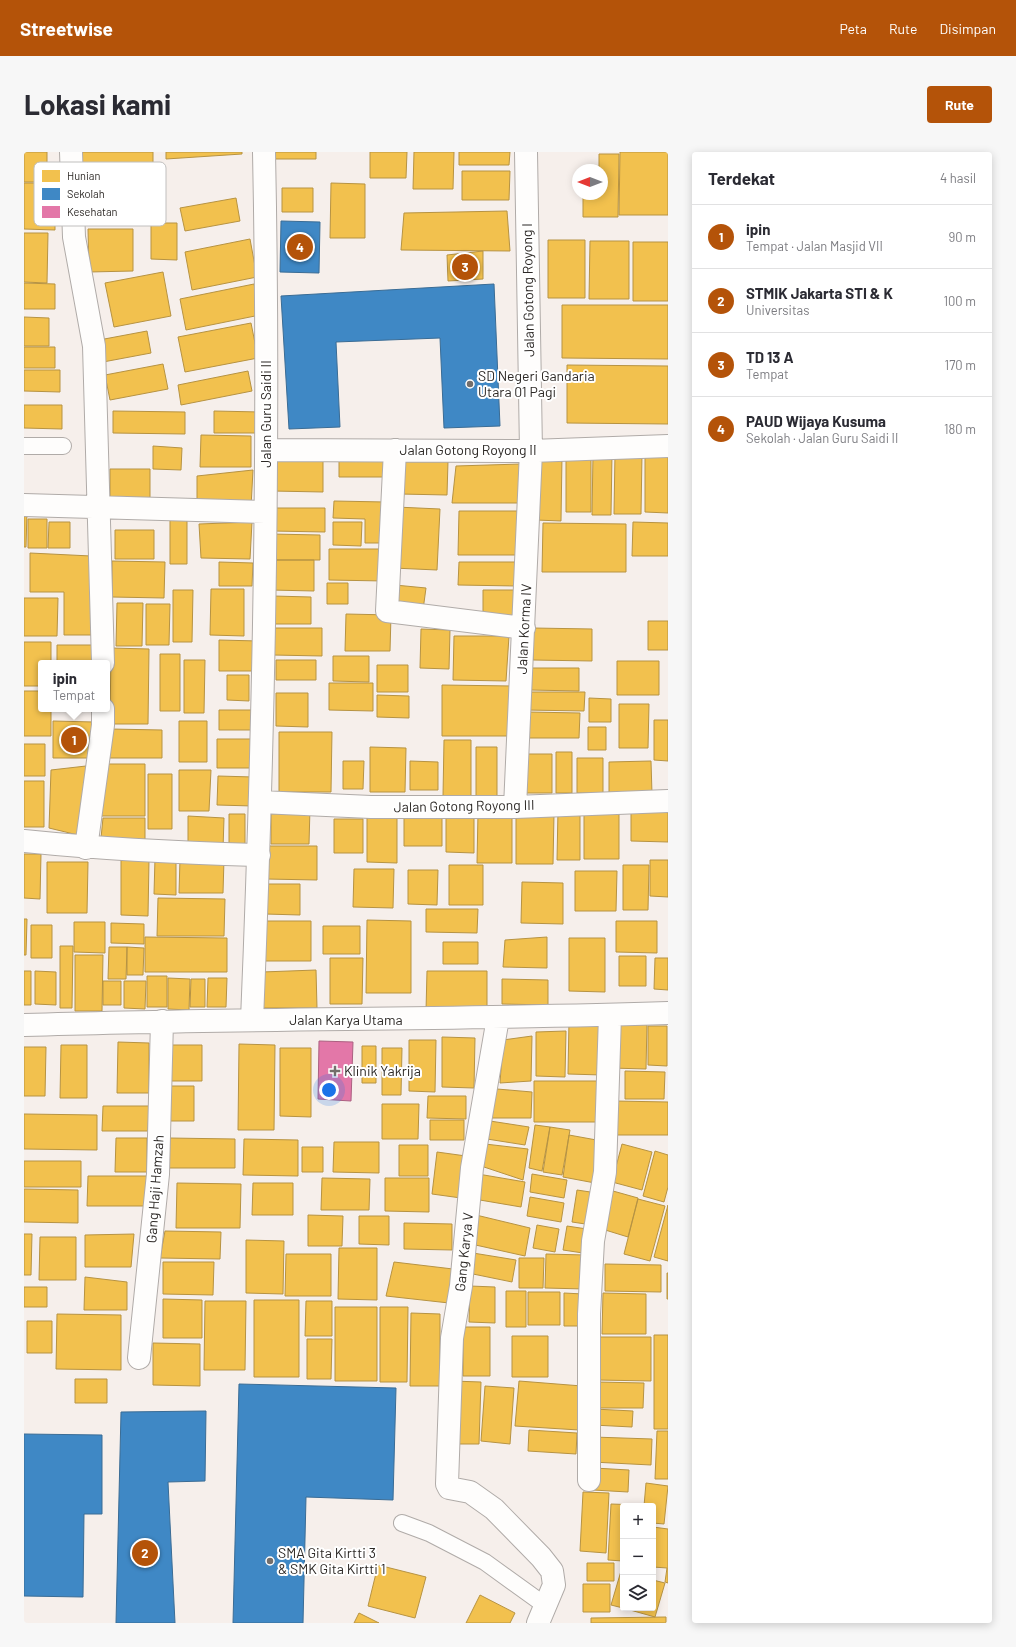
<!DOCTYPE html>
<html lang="id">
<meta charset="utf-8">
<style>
:root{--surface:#fff;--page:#f7f7f7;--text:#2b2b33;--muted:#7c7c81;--line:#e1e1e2;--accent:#b45309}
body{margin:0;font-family:Barlow,sans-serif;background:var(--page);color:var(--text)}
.controls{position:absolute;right:12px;bottom:12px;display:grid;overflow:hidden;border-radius:4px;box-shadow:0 2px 10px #0003}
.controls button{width:36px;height:36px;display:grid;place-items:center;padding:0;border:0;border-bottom:1px solid var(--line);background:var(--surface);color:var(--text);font:20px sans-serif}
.compass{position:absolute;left:548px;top:12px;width:36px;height:36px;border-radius:50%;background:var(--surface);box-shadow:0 2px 10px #0003;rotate:270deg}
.you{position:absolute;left:305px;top:938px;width:14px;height:14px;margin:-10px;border:3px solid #fff;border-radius:50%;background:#1a73e8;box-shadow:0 0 0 6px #1a73e833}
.badge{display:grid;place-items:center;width:26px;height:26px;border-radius:50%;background:var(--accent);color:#fff;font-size:13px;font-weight:700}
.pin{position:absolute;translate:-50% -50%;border:2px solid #fff;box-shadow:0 1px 4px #0006}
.popup{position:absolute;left:14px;top:508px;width:72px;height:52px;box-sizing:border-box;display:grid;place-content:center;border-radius:4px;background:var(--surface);filter:drop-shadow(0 1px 3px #0005);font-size:13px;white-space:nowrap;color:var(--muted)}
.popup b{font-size:15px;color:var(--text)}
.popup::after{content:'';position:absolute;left:50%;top:100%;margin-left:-8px;border:8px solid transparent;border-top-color:var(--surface)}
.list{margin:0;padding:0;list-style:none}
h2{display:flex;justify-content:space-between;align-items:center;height:52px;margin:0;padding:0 16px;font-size:17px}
h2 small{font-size:13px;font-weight:400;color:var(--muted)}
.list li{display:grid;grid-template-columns:26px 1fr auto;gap:12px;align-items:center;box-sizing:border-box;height:64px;padding:0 16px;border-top:1px solid var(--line)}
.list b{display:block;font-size:15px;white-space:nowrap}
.list p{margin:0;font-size:13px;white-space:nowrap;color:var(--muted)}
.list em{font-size:13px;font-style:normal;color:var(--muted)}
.icon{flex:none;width:22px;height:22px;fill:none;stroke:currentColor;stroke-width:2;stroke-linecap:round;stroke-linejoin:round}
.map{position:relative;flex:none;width:644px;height:1471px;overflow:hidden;border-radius:4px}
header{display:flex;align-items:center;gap:24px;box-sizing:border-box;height:56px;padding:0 20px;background:var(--accent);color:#fff}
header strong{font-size:19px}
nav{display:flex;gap:22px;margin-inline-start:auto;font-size:14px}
.intro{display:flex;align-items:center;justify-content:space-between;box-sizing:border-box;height:96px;padding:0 24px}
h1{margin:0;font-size:28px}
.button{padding:10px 18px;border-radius:4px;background:var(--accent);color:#fff;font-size:14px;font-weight:700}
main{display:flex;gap:24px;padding:0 24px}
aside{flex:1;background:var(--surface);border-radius:4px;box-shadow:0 2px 10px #0003}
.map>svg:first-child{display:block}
.homes{fill:#f2c14e;stroke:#b79342}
.schools{fill:#3f88c5;stroke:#3a6c95}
.health{fill:#e377a8;stroke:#ac6081}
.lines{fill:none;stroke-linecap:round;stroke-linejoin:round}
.service-casing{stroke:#b0aba8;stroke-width:18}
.minor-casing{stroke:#b0aba8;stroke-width:24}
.service{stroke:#fefdfc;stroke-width:16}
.minor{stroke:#fefdfc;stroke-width:22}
.poi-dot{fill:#736e6b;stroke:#fff;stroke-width:1.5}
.labels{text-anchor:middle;stroke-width:4;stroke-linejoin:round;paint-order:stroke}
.street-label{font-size:14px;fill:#2d2926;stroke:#fff}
.poi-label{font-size:14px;fill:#2d2926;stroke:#fff;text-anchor:start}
.key{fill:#fff;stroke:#c0bfbe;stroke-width:1}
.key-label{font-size:11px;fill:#2d2926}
</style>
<header>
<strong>Streetwise</strong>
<nav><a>Peta</a><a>Rute</a><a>Disimpan</a></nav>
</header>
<div class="intro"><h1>Lokasi kami</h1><a class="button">Rute</a></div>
<main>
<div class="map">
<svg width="644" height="1471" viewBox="0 0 644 1471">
<rect width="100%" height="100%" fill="#f6efeb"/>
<path class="homes" d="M0 0H23V30H0Z
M57 0H129V22L57 21Z
M142 0H218V2L142 7Z
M247 0H292V7H247Z
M346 0H383L382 26H346Z
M390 0H430L429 37H389Z
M435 0H486L485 13H435Z
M596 0H644V63H595Z
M575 2H595L594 65H559V42H578V18H575Z
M438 19H486L485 48H438Z
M73 29H113V60H73Z
M0 31H31V78L0 77Z
M307 31 341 32V86H306Z
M258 36H289V60H258Z
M212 46 216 69 161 79 156 56Z
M483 59 486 99 377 98 380 61Z
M127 71H153V108L127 107Z
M64 77H109V119L65 120Z
M0 81H24L23 131 0 130Z
M226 87 233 125 168 138 161 100Z
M524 88H561V146H524Z
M566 89H605V147H565Z
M609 90H644V149H609Z
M459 99V127L424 129 423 103Z
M139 120 147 164 90 175 81 131Z
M0 131 31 132V157H0Z
M230 132 236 163 162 178 156 147Z
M538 153H644V207L538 206Z
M0 165 25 166V194H0Z
M227 171 234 206 161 220 154 185Z
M123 179 127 201 79 210 75 188Z
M0 195H31V216H0Z
M139 212 144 237 86 248 81 223Z
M543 213 644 214V272L543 271Z
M0 218H36V240L0 239Z
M224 219 228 239 157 253 154 233Z
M0 253H38V277L0 276Z
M89 259 161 260V282L89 281Z
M190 259 236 260V281H190Z
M177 283 227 284V315H176Z
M129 294 158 296 157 318 129 317Z
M591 301 618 302 617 362H590Z
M621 301 644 302V361L621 360Z
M569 302H588L587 363H568Z
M513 304H538L537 369 512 368Z
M315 307 360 308V325H315Z
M542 307H567V360H542Z
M248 309H299V340L248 339Z
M376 309H424L423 343 376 342Z
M497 312 495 351H428L432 314Z
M86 317H126V348H86Z
M229 318 227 355 173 352V324Z
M310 349 361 350 360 391H341V367L309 366Z
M372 355 416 357 413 418 369 416Z
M248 356H301V380L248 379Z
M435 359H496V403H434Z
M0 360H3L2 395H0Z
M146 366H163V412H146Z
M4 367H23V396H4Z
M25 370H46V396H24Z
M228 370 226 407 177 406 175 372Z
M309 370H338L337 394 309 393Z
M609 370 644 371V404H608Z
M519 371 602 372V420H518Z
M91 378H130V407H91Z
M247 382 296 383V408H247Z
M305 397H361L360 429 305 428Z
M6 401 67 404 70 483H40V440H6Z
M247 408H290V439L247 438Z
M88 409 141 410 140 446 88 445Z
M195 410 229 411 228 434H195Z
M435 410H492V434L434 433Z
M303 431H324V452H303Z
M371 433 402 436 399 458 369 455Z
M187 437H220V484L186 483Z
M149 438H169L168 490H149Z
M459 438H491V465H459Z
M249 444 287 445V472H248Z
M0 446H34L33 484H0Z
M93 451H119L118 494H92Z
M122 452H146L145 493H122Z
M322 462 367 463 366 499H321Z
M624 469H644V498H624Z
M249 476H298V504L249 503Z
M509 476 568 477V509L509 508Z
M397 477 426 478 425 517 396 516Z
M430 484H485L482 529 429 528Z
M195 488 234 489V519H195Z
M0 490H27V511H17V534H0Z
M33 493H74L73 511H33Z
M87 496 125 497 124 572H86Z
M136 502H156V559H136Z
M309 504H345V530L309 529Z
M160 508H181L180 561H160Z
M252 508H292V528H252Z
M593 509H635V543H593Z
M353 513H384V540H353Z
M507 516H555V539L506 538Z
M203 523H225V549L203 548Z
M305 531H349V559L305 558Z
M418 533 488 534V584H418Z
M0 539H17V557H27V584H0Z
M502 540H561L560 559 502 558Z
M252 541H284V575L252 574Z
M353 543 385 544V566L353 565Z
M565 546 587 547V570H565Z
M595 552H625L624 596H595Z
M195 558H229V578H195Z
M504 560 556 561 555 586H504Z
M630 568H644V609L630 608Z
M29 569 70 570V606H29Z
M155 569H183V610H155Z
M564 575H582V598H564Z
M86 577 138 578V606H85Z
M255 580H308L307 640H255Z
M193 587H228V616H193Z
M420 588H447V644H419Z
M0 592H21V624H0Z
M346 595 382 596 381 640H346Z
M452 595H473V646H452Z
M532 600H548V641H532Z
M501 602H528V641H501Z
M553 606H579V641H553Z
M319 609H340L339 637H319Z
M386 609 414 610V638H386Z
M627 609 628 642 585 643V610Z
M75 612H121V664H75Z
M62 614 58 684 25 676 27 618Z
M155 618H187L185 659H155Z
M124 622H148V677H124Z
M194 624 229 625V654L193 653Z
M0 629H20V675H0Z
M247 656H286L285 692H247Z
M607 656 644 657V690L607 689Z
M534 658H556V708H533Z
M560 660H595V707H560Z
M454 661 488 662V711H453Z
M492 661 530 662 529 712H492Z
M205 662H221V699L205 698Z
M343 662 373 663V711L343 710Z
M422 662H450V701L422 700Z
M164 664 200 666 199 697 164 693Z
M380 664H418V694H380Z
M79 666H121V690L77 686Z
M310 667H339V701H310Z
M242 694H293V728L242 727Z
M0 702H17L16 747 0 746Z
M131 706H152V743L130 742Z
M156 707H200L199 741H155Z
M97 708H125L124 764 97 763Z
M626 708H644V745L626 744Z
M23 710H64L63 761H23Z
M425 713H459V753H425Z
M599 713H625L624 758H599Z
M330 717H370L369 756 329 755Z
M384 718H414L413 753 384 752Z
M551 719H593L592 759H551Z
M498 730 539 731V772L497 771Z
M241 732H276V763L241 762Z
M134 746 201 747 200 784H133Z
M402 757H454L453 781 402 780Z
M0 767H3L2 803H0Z
M343 768 387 769V841H342Z
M241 769H287V809H241Z
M592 769H633V801L592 800Z
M50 770H81V801L50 800Z
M87 771 120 772V792L87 791Z
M7 773H28V806H7Z
M299 774H336V802H299Z
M121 785 203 786V820H121Z
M523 785V816L479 815 481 788Z
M545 786H581V840L545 839Z
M419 790H454V812H419Z
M36 794H49L48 856H36Z
M85 795H103L102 827H84Z
M103 795 120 796 119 823H103Z
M51 803H79L78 859H51Z
M595 804H622V834H595Z
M306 806H339L338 852H306Z
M631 806H644V838L630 837Z
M292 818 293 856H237L238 820Z
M0 819H7V853H0Z
M11 819 32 820V853L11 852Z
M403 819H463V859H402Z
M123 824H143V855H123Z
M144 826 166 827 165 858 144 857Z
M184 826H203L202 855H183Z
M167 827H181V855H166Z
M478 827 524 828V853L478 852Z
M79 829H97V853H79Z
M100 829H122L121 857 100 856Z
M545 869H578V923L544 922Z
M588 871H623L622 917 587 916Z
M624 874H643V914L624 913Z
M542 879 541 925 512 924V880Z
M508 884 507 929 476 931 479 888Z
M418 885 451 886 450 936 418 935Z
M385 888H412L411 940 385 939Z
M94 890 125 891V941H93Z
M215 892 251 893 250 978H214Z
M37 893H63V946H36Z
M144 893H178V929H143Z
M338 894H352V931H338Z
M0 895H22L21 944H0Z
M256 896H287V965L256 964Z
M358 896H378L377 943H358Z
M601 919 641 920 640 947H601Z
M510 929H578V970H510Z
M144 934H170V969H141Z
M473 937 508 940 507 966H466Z
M404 944H442V967L403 966Z
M591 949 644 950V983H591Z
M358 952H395L394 987H358Z
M79 954H125L124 979H78Z
M0 962 73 963V998L0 997Z
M406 968H440V988H406Z
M466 969 505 975 501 993 463 987Z
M511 973 526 975 518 1019 505 1016Z
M526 975 546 978 538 1023 519 1020Z
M545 983 578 989 571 1031 539 1025Z
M92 986H123V1020H91Z
M145 986 211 987V1016H144Z
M220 987 274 988V1024L219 1023Z
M310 990H355V1021L309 1020Z
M461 992 504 997 499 1028 457 1014Z
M598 992 628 1000 618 1038 588 1030Z
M375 993H404V1024H375Z
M278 995H299V1020H278Z
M631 999 644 1003V1035L640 1050 619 1044Z
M413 1000 442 1004 437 1046 408 1042Z
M0 1009H57V1035H0Z
M454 1022 501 1030 497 1055 450 1047Z
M508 1022 543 1028 540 1046 506 1040Z
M64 1024H124L122 1054H63Z
M298 1026 346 1027 345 1058H297Z
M361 1026H405V1060L361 1059Z
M153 1031 217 1032 216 1076H152Z
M229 1031H269V1063H228Z
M0 1037 54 1038V1071L0 1070Z
M553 1038 573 1041 568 1073 548 1070Z
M589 1039 614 1046 604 1085 578 1077Z
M506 1045 540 1051 537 1070 503 1064Z
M614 1047 641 1054 626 1109 600 1102Z
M644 1053V1109L630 1105Z
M284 1063 319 1064 318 1094H284Z
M452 1063 506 1076 501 1104 447 1092Z
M335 1064H365V1093L335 1092Z
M380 1071 428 1072V1098L380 1097Z
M513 1073 535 1077 531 1100 509 1096Z
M543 1074 563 1077 559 1101 539 1098Z
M141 1079 197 1080 196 1107 136 1106Z
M0 1082H8L7 1123H0Z
M110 1082 107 1115H61V1083Z
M16 1085H52V1128H15Z
M222 1088 260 1089 259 1142 222 1141Z
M315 1096H353V1148L314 1147Z
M449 1101 492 1108 488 1130 449 1122Z
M262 1102H307V1144H261Z
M522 1102 561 1103V1137L521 1136Z
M495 1106H520L519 1136H495Z
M139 1110H190L189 1143 139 1142Z
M370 1110 429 1117 425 1151 362 1144Z
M581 1112 637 1113V1140L581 1139Z
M643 1121H644V1147H643Z
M61 1125 103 1130V1158H60Z
M446 1134 471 1135V1171L445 1170Z
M0 1135H23V1155H0Z
M482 1139H502V1175H482Z
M504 1140H536V1173H504Z
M540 1141 559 1142V1174H540Z
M579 1141 622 1142V1182H578Z
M139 1147 178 1148V1186H139Z
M230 1148H275V1225H230Z
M181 1149H222L221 1218H180Z
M282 1149H308V1184H281Z
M311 1155H353V1229H311Z
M356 1155H384L383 1230H356Z
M387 1161 416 1162V1234H386Z
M33 1162 97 1163V1218L32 1217Z
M3 1169H28V1201H3Z
M439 1175H466V1224H439Z
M630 1183H644V1277H630Z
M488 1184H524V1225H488Z
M574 1185H627V1229L574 1228Z
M283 1187H308L307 1227H283Z
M129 1191 176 1192V1234L129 1233Z
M51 1227H83V1251H51Z
M428 1229 457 1230 455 1292H427Z
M495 1229 558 1234 555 1278 491 1274Z
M573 1230 620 1231 619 1256H573Z
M461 1234 490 1236 486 1292 457 1289Z
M570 1257 609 1259 608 1275 569 1273Z
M505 1278 553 1281 552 1302 504 1299Z
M633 1279H644V1327H631Z
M569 1285 628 1287 627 1313 568 1310Z
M570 1316 605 1318 604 1340 569 1338Z
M622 1331 644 1334 640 1372 629 1371V1354H620Z
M559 1340 585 1341 582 1401 556 1399Z
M587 1352 614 1353 599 1354V1409L584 1408Z
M629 1375 644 1377V1431L641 1430 643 1416 629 1415Z
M563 1411H590V1429H563Z
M354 1413 402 1425 391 1466 344 1454Z
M597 1419H599V1456L587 1453Z
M629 1428 641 1431 631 1465 599 1456H629Z
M559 1432H586V1460H559Z
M456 1443 491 1461 486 1471H442Z
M335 1461 355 1471H330Z
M642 1465V1471H567V1466Z"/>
<path class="schools" d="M257 69 296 70 295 121 256 120Z
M470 132 476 274 420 276 416 186 312 190 316 275 265 277 257 144Z
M215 1232 372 1236 369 1348 282 1345 279 1471H209Z
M182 1259 181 1329 144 1330 151 1471H92L97 1260Z
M0 1282 78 1283V1362H60L59 1445 0 1444Z"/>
<path class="health" d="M295 889 329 890 327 949 294 947Z"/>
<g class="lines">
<g class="service-casing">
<path id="service" d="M0 294H39
M378 1371 405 1381 461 1410 522 1454"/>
</g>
<g class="minor-casing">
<path id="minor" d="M47 0 50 85 70 194 79 511
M243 298 507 299 644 294
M371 298 363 459 500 476
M0 353 241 360
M236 650 347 655H491L644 649
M491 655 507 299 502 0
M0 689C78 697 156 701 235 703
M62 696 79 573V557
M474 866 448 1016 437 1134 428 1186 423 1332 425 1336 446 1340 470 1357 517 1405 528 1419 530 1433 514 1471
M228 868C240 579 246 289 240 0
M0 873C215 866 429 868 644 861
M115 1206 134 1022 138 869
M565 1328V1162L569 1089 581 1020 586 863"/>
</g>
<use href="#service" class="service"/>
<use href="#minor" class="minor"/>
</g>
<g class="poi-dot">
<circle cx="446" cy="232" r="4"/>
<path d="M309 913h4v4h4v4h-4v4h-4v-4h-4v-4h4z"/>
<circle cx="246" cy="1409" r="4"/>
</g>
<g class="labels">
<g class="street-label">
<text transform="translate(504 138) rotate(-91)" y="5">Jalan Gotong Royong I</text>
<text transform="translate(242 262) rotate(-90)" y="5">Jalan Guru Saidi II</text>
<text x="444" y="303">Jalan Gotong Royong II</text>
<text transform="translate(500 477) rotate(-87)" y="5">Jalan Korma IV</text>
<text transform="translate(440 654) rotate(-1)" y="5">Jalan Gotong Royong III</text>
<text x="322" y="873">Jalan Karya Utama</text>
<text transform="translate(131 1037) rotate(-86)" y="5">Gang Haji Hamzah</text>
<text transform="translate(440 1100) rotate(-84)" y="5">Gang Karya V</text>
</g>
<g class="poi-label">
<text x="454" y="229">SD Negeri Gandaria<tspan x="454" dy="16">Utara 01 Pagi</tspan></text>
<text x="320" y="924">Klinik Yakrija</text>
<text x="254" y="1406">SMA Gita Kirtti 3<tspan x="254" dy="16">&amp; SMK Gita Kirtti 1</tspan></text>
</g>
</g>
<rect x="10" y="10" width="132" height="64" rx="6" class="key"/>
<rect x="18" y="18" width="18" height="12" fill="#f2c14e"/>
<rect x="18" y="36" width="18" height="12" fill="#3f88c5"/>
<rect x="18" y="54" width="18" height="12" fill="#e377a8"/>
<g class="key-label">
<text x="43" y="28">Hunian</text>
<text x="43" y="46">Sekolah</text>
<text x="43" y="64">Kesehatan</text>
</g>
</svg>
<div class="controls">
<button>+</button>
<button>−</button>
<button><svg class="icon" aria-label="layers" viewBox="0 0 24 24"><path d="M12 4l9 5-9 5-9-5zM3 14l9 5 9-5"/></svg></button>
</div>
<svg class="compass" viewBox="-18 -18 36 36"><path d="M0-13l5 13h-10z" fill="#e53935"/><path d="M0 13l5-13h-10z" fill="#7c7c81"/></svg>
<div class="you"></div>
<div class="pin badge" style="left:50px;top:588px">1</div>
<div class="popup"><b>ipin</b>Tempat</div>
<div class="pin badge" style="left:121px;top:1401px">2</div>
<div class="pin badge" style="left:441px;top:115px">3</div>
<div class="pin badge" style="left:276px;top:95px">4</div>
</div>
<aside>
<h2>Terdekat<small>4 hasil</small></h2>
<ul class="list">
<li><span class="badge">1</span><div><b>ipin</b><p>Tempat · Jalan Masjid VII</p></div><em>90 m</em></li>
<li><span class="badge">2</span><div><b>STMIK Jakarta STI &amp; K</b><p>Universitas</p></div><em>100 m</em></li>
<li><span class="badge">3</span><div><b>TD 13 A</b><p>Tempat</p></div><em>170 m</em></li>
<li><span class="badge">4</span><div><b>PAUD Wijaya Kusuma</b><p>Sekolah · Jalan Guru Saidi II</p></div><em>180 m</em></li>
</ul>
</aside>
</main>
